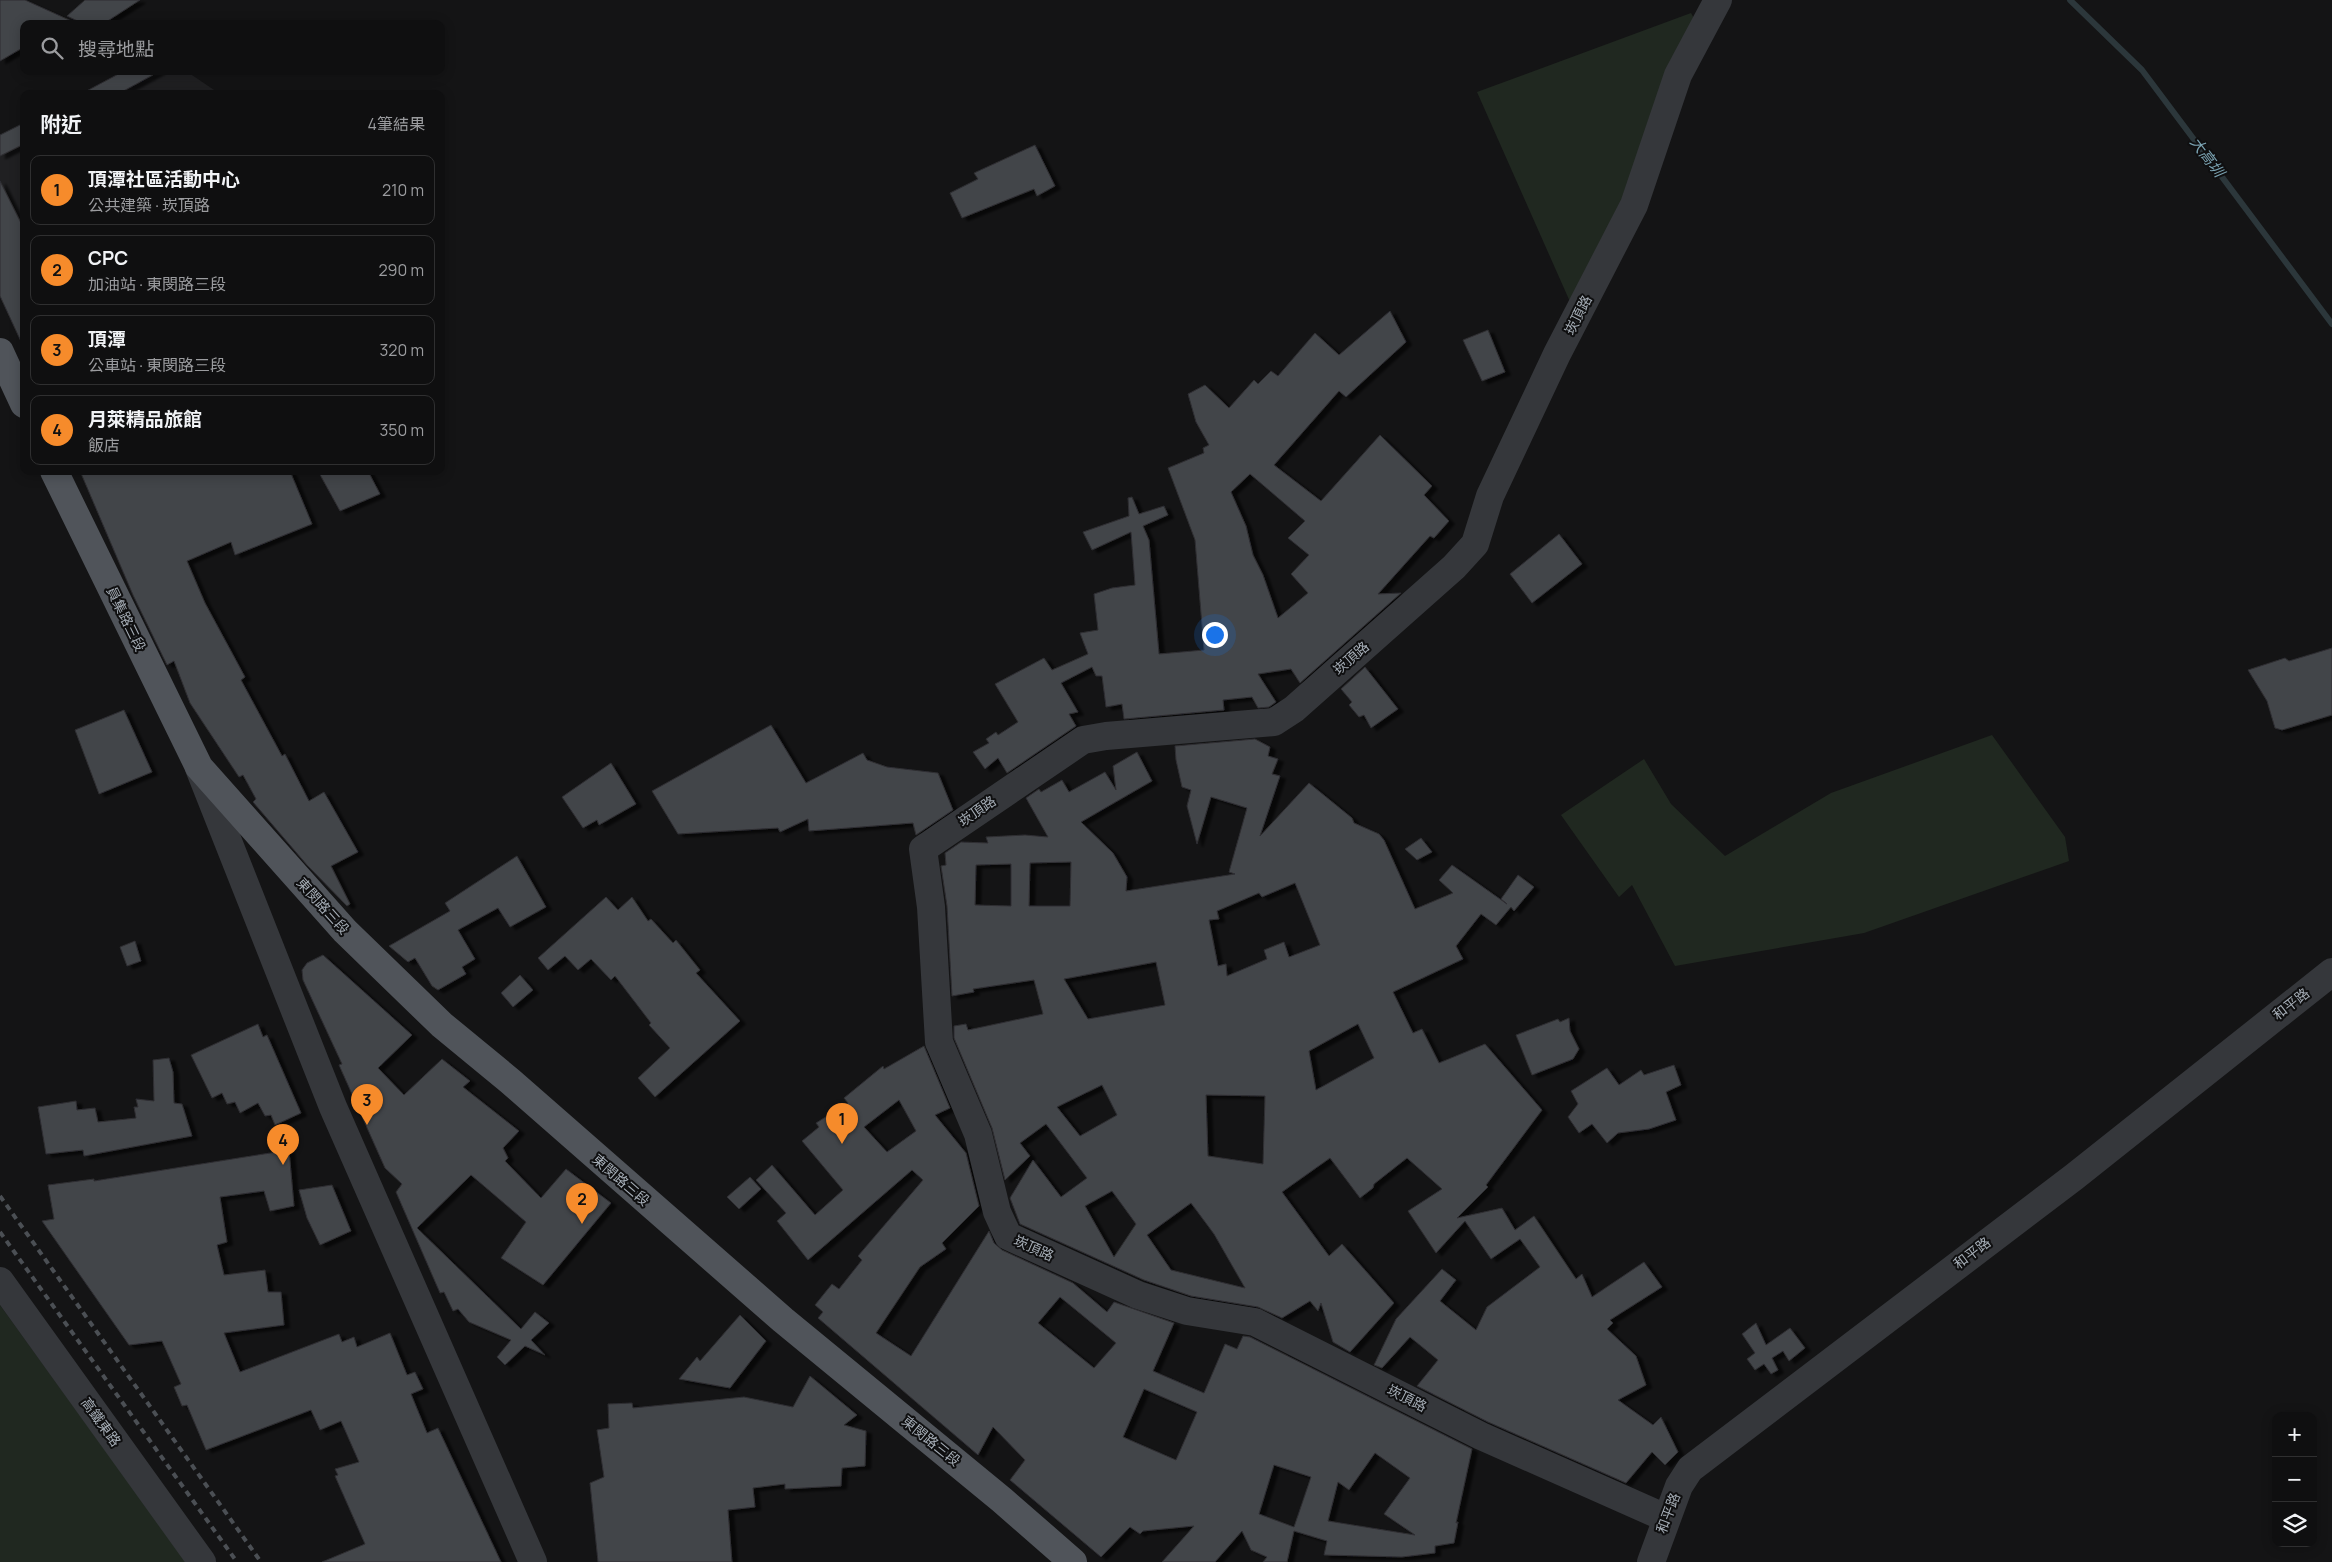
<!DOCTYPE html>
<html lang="zh-TW">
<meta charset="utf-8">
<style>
:root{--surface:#0f0f10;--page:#181819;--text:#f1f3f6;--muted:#9b9c9f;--line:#2f2f30;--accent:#f68b2b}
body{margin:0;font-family:Manrope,"Noto Sans TC",sans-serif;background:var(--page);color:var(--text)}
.controls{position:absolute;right:15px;bottom:15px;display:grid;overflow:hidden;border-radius:10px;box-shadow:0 2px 12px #0003}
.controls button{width:45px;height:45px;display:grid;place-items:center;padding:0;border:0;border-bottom:1px solid var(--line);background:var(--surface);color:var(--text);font:25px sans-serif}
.you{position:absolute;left:1214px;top:634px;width:18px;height:18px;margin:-12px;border:4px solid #fff;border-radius:50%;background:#1a73e8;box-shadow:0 0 0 8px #1a73e833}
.badge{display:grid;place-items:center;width:32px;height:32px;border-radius:50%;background:var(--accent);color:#111;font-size:16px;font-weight:700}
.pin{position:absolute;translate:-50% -41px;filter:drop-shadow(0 1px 2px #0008)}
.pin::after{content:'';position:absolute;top:26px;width:18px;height:15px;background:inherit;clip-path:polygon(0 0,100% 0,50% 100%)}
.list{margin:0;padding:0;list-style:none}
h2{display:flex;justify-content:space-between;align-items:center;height:65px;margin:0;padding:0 20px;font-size:21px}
h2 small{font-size:16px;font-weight:400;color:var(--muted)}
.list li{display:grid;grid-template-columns:32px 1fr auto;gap:15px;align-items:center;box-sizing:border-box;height:70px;margin:0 10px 10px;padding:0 10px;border:1px solid var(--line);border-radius:10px}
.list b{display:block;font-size:19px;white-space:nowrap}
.list p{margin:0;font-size:16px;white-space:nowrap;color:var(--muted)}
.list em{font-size:16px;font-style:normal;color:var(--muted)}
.icon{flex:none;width:28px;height:28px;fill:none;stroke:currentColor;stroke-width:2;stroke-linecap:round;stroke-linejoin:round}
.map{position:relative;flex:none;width:2332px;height:1562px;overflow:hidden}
.search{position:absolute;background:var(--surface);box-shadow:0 2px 12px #0003;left:20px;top:20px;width:425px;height:55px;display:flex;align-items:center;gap:12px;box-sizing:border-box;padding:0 18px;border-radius:10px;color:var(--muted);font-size:19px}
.panel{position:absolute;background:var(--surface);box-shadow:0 2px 12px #0003;left:20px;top:90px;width:425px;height:385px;border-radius:10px}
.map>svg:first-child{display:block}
.built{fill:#202022}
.green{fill:#202820}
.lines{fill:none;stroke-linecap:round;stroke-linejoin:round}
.stream{stroke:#2c373b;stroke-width:6}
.building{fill:#434448;stroke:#2e2e32;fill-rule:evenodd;filter:url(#shadow)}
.minor{stroke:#35373b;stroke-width:28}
.major{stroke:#50545a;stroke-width:28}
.rail{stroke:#4b4f54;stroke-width:4;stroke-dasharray:6 5;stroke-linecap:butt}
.labels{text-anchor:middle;stroke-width:4;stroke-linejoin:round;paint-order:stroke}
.street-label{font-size:14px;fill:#a5adb6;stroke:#0f0f10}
.water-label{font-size:15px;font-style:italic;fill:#7ba3b2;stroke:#0f0f10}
</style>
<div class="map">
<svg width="2332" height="1562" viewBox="0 0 2332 1562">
<defs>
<filter id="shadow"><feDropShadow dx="5.5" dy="3" stdDeviation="1" flood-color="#0009"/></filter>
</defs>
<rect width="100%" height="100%" fill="#141415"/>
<path class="built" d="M160 71H186L220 94H118Z
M24 144V229L0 198V156Z"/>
<path class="green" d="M1691 13 1696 22 1636 183 1571 304 1477 92Z
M1992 735 2065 837 2069 861 1864 933 1675 966 1632 885 1619 897 1561 815 1644 759 1671 804 1725 856 1831 793Z
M0 1305 186 1562H0Z"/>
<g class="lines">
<path class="stream" d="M2070 0 2142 70 2332 324"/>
</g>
<path class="building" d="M0 0H25L78 24H24V47L0 61Z
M85 0H140L103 24H84L67 16Z
M124 71H160L118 94H81Z
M24 123V144L0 156V135Z
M1035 145 1055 186 1037 196 1034 189 962 218 950 193 978 179 974 173Z
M0 181 24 229V348L0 296Z
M1390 311 1406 342 1346 397 1339 391 1274 465 1321 501 1380 435 1432 486 1424 495 1449 521 1434 538 1430 536 1378 594 1401 593 1300 683 1291 669 1258 674 1276 702 1269 707 1258 708 1252 697 1223 700 1224 710 1124 719 1122 704 1106 707 1102 676H1096L1092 667 1061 683 1078 712 1069 714 1076 726 1007 773 998 758 985 769 973 752 989 743 986 739 996 732 998 735 1018 722 995 684 1044 658 1052 670 1088 654 1080 633 1098 630 1094 594 1112 588 1135 585 1131 532 1092 550 1083 532 1129 516 1128 498 1132 497 1139 514 1164 506 1168 515 1143 526 1149 540 1159 654 1204 650 1195 540 1168 468 1204 453 1203 448 1209 445 1196 422 1188 394 1205 385 1229 408 1254 380 1258 384 1271 371 1278 376 1315 333 1339 355ZM1250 474 1305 521 1288 538 1309 555 1291 574 1308 593 1278 618 1263 575 1253 555 1246 526 1231 492Z
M1488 330 1505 372 1482 381 1463 340Z
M80 471H290L312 524 235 555 231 542 187 561 205 603 245 677 241 680 282 756 285 754 309 801 324 792 358 852 331 866 350 904 347 906 307 865 253 802 256 799 243 775 239 777 190 703 174 661 167 665 133 595Z
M318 471H368L380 494 340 511Z
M1559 534 1582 564 1532 603 1510 574Z
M2332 648V715L2282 730 2275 728 2267 701 2248 670 2285 658 2289 661Z
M1365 667 1398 709 1371 728 1364 715 1359 717 1349 705 1352 702 1341 689Z
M124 710 152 772 99 794 75 730Z
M771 725 806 783 863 753 867 760 887 767 938 773 953 810 916 835 913 823 809 831 808 819 780 832 778 828 678 834 652 791Z
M1255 739 1270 747 1268 756 1278 759 1272 774 1280 776 1260 836 1309 783 1352 818 1354 823 1379 834 1384 840 1415 909 1453 893 1439 880 1452 865 1507 904 1501 899 1518 875 1534 887 1514 911 1511 907 1496 925 1481 914 1456 946 1463 959 1393 992 1413 1033 1422 1029 1439 1063 1485 1044 1542 1110 1486 1185 1488 1187 1457 1218 1502 1208 1515 1230 1534 1216 1576 1279 1582 1274 1592 1297 1644 1262 1662 1287 1610 1320 1613 1323 1607 1329 1636 1356 1646 1385 1618 1400 1653 1425 1661 1417 1678 1452 1665 1465 1652 1452 1626 1483 1488 1422 1417 1386 1438 1360 1410 1337 1382 1368 1374 1365 1396 1319 1442 1269 1456 1280 1440 1301 1476 1330 1487 1307 1540 1267 1520 1239 1491 1259 1465 1221 1436 1253 1408 1211 1442 1189 1407 1158 1374 1184 1373 1188 1360 1198 1330 1158 1282 1192 1329 1256 1342 1244 1394 1303 1350 1352 1333 1342 1321 1303 1318 1311 1310 1301 1282 1318 1258 1307 1191 1296 1144 1280 1020 1224 1010 1198 1033 1160 1061 1197 1087 1178 1046 1124 1020 1143 1030 1156 1005 1180 992 1128 954 1038V1026L966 1024 968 1030 1043 1014 1034 980 973 989 974 992 952 996 947 906 941 866 946 865 945 853 961 842 988 843 986 837 1025 835 1048 837 1026 798 1039 789 1041 792 1062 780 1069 792 1105 772 1116 790 1113 766 1137 752 1152 781 1081 822 1113 853 1127 877 1126 891 1235 874 1229 872 1247 808 1211 797 1197 844 1187 806 1191 790 1182 787 1176 760 1175 746ZM1071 862 1070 906H1029L1030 863ZM1011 864V906L975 905 976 865ZM1295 883 1320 945 1289 957 1284 942 1264 950 1267 959 1227 976 1226 964 1218 966 1209 920 1219 919 1217 911 1259 893 1262 897ZM1156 962 1165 1005 1088 1019 1064 979ZM1358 1024 1374 1058 1316 1090 1309 1051ZM1102 1085 1117 1115 1080 1136 1057 1107ZM1206 1095 1265 1096 1263 1164 1208 1156ZM1112 1191 1136 1224 1114 1257 1085 1206ZM1191 1203 1214 1234 1245 1288 1171 1270 1147 1235Z
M611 763 636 804 599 825 597 820 583 828 562 797Z
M1421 838 1432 852 1417 860 1405 849Z
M517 856 546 907 510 927 498 908 458 930 475 959 462 967 466 974 438 990 432 986 415 958 408 962 389 946 450 911 445 903Z
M606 897 618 910 632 897 648 921 651 919 673 943 676 940 700 970 696 973 740 1021 655 1097 638 1078 670 1048 649 1025 651 1023 615 976 611 980 591 959 578 970 565 956 548 970 538 958Z
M135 941 141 961 127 966 120 947Z
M323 955 412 1035 378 1068 404 1095 442 1059 470 1081 463 1087 519 1131 503 1148 508 1158 505 1161 541 1198 566 1169 611 1203 543 1285 501 1258 526 1222 471 1175 417 1228 521 1329 535 1312 549 1323 531 1340 545 1355 525 1346 505 1365 497 1357 511 1340 469 1322 458 1309 453 1311 444 1292 440 1293 396 1192 402 1184 385 1168 339 1065 342 1064 303 980 302 970 307 963Z
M520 975 533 990 513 1007 501 993Z
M1569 1018 1570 1031 1579 1049 1573 1059 1532 1075 1516 1035 1558 1019 1560 1022Z
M258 1024 263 1037 267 1035 301 1113 275 1125 271 1115 265 1116 258 1103 240 1113 235 1102 227 1104 222 1093 212 1098 191 1055Z
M924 1046 950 1108 935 1115 966 1153 979 1206 942 1243 946 1249 920 1267 876 1333 911 1356 989 1231 994 1243 1002 1250 1073 1283 1107 1312 1114 1302 1174 1323 1153 1371 1204 1393 1225 1344 1237 1349 1243 1336 1250 1337 1472 1449 1456 1523 1458 1522 1454 1543 1435 1546V1553L1402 1557 1324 1555 1327 1541 1294 1531 1287 1562H1263L1267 1557 1251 1550 1242 1531 1215 1562H1162L1194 1526 1143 1531 1140 1534 1130 1527 1101 1557 1010 1480 1025 1460 993 1427 978 1455 818 1318 823 1312 815 1305 832 1284 839 1289 862 1260 858 1256 923 1180 912 1170 808 1260 777 1221 786 1213 756 1180 772 1165 815 1215 843 1190 802 1141 819 1127 816 1123 848 1103 844 1098 883 1066 884 1069ZM899 1100 916 1131 887 1152 864 1127ZM1060 1297 1116 1343 1094 1368 1038 1323ZM1144 1389 1197 1412 1176 1460 1123 1437ZM1375 1453 1410 1478 1384 1514 1415 1535 1328 1521 1338 1482 1349 1490ZM1274 1465 1311 1477 1294 1527 1259 1514Z
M169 1058 173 1072 174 1103 182 1104 192 1136 84 1156 83 1150 46 1154 38 1107 76 1101 77 1110 95 1108 98 1122 136 1118 134 1107H138L136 1099 154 1101 153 1060Z
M1674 1065 1681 1085 1666 1092 1676 1120 1649 1129 1618 1133 1607 1143 1592 1124 1579 1133 1568 1117 1578 1104 1571 1091 1607 1068 1619 1085 1641 1070 1644 1075Z
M289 1150 294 1206 270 1211 264 1191 220 1197 227 1242 217 1245 224 1275 265 1270 268 1292H281L284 1325 224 1333 240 1372 339 1334 342 1342 354 1337 357 1347 390 1333 407 1375 415 1372 423 1389 411 1394 427 1433 438 1428 501 1562H322L365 1544 335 1476 338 1475 335 1469 359 1462 341 1421 320 1430 311 1410 206 1450 187 1405 182 1406 174 1387 181 1384 162 1341 129 1345 42 1221 54 1219 48 1185 94 1179V1181Z
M750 1177 761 1189 739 1209 727 1197Z
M332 1185 351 1231 320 1245 307 1218 299 1190Z
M740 1315 766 1341 730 1388 679 1379 697 1357 700 1361Z
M1756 1323 1766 1345 1790 1328 1805 1348 1789 1361 1783 1351 1772 1358 1778 1370 1771 1374 1764 1364 1755 1370 1747 1359 1755 1353 1742 1334Z
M810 1376 857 1415 844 1425 866 1431 865 1466 842 1468 841 1486 785 1489V1484L753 1488 755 1507 728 1510 732 1562H598L590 1483 604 1477 597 1430 609 1428 608 1404 632 1403 633 1408 744 1397 793 1407Z"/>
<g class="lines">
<path class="minor" d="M199 768 333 1107 533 1562
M0 1281 202 1562
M1666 1518 1481 1436 1255 1322 1187 1311 1138 1295 1008 1236 997 1212 978 1134 939 1042 931 907 923 849 1083 740 1106 736 1274 722 1294 709 1454 567 1475 544 1490 496 1557 354 1634 205 1678 75 1718 0
M1651 1562 1679 1486 1690 1469 2074 1177 2332 972"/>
<path class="major" d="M0 352 24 404
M54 471 199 767 345 931 442 1025 510 1081 783 1320 1002 1500 1073 1562"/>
<path class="rail" d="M0 1196 261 1562
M0 1232 237 1562"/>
</g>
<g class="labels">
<g class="street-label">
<text transform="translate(1578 315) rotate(-63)" y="5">崁頂路</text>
<text transform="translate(126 619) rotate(64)" y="5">員集路三段</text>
<text transform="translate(1351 658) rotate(-41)" y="5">崁頂路</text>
<text transform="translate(977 811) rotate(-34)" y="5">崁頂路</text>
<text transform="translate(323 906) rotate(48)" y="5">東閔路三段</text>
<text transform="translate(2291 1004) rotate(-38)" y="5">和平路</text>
<text transform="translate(621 1180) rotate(41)" y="5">東閔路三段</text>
<text transform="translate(1034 1248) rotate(24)" y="5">崁頂路</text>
<text transform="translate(1972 1253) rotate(-37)" y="5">和平路</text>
<text transform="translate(1407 1398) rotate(27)" y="5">崁頂路</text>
<text transform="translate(101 1422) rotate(54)" y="5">高鐵東路</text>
<text transform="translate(931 1441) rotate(39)" y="5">東閔路三段</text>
<text transform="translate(1668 1513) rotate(-69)" y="5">和平路</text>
</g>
<g class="water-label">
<text transform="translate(2207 157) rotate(53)" y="5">大高圳</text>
</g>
</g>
</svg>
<div class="controls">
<button>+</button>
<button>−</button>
<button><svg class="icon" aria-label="layers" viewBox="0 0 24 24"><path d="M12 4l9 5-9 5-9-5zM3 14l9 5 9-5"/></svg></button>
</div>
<div class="you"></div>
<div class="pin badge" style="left:842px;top:1144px">1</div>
<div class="pin badge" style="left:582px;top:1224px">2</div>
<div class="pin badge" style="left:367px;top:1125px">3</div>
<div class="pin badge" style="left:283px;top:1165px">4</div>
<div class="search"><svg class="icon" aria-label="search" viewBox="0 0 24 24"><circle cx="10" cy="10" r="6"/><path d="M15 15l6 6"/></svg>搜尋地點</div>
<section class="panel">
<h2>附近<small>4筆結果</small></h2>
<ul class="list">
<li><span class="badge">1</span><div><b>頂潭社區活動中心</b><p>公共建築 · 崁頂路</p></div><em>210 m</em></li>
<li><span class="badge">2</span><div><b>CPC</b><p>加油站 · 東閔路三段</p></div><em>290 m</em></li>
<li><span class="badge">3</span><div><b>頂潭</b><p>公車站 · 東閔路三段</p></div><em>320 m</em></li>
<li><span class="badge">4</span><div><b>月萊精品旅館</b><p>飯店</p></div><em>350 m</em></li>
</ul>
</section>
</div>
